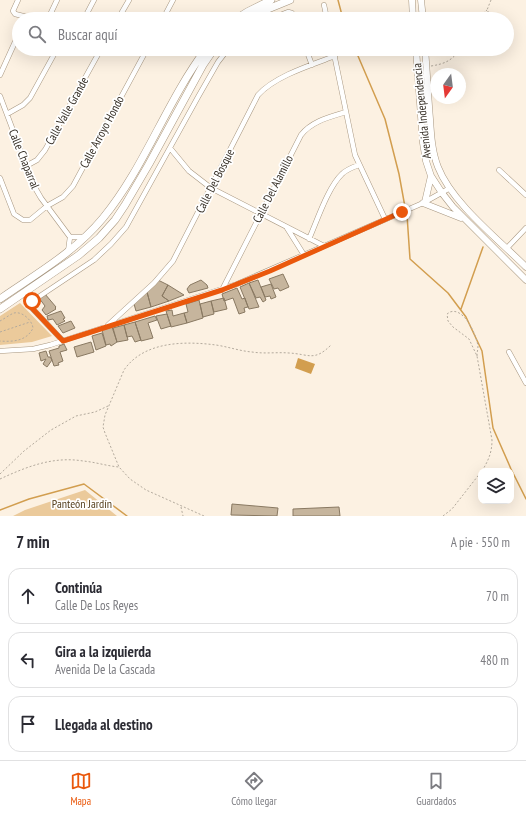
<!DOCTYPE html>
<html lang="es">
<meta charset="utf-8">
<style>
:root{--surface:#fff;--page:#f7f7f7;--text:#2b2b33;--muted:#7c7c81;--line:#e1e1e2;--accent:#ea580c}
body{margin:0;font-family:"PT Sans Narrow",sans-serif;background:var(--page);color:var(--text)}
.controls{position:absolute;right:12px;bottom:12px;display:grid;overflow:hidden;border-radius:8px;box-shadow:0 4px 16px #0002}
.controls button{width:36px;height:36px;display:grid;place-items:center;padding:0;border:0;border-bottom:1px solid var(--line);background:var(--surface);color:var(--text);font:20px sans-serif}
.compass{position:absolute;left:430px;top:68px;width:36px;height:36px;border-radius:50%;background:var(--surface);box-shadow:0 4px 16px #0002;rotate:194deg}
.stop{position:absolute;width:12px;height:12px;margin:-9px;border:3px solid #ea580c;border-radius:50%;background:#fff}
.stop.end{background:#ea580c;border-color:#fff;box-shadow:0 1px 4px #0008}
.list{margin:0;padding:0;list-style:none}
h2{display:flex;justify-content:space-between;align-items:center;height:52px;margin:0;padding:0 16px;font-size:17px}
h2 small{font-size:13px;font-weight:400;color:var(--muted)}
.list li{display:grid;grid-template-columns:26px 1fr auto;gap:12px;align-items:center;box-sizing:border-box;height:56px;margin:0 8px 8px;padding:0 8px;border:1px solid var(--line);border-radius:12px}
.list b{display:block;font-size:15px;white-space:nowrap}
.list p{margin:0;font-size:13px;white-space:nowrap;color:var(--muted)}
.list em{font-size:13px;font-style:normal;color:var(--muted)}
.icon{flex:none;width:22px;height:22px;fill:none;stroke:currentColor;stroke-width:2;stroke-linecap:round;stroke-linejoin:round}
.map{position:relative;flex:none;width:526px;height:516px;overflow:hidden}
.search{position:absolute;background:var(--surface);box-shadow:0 4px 16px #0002;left:12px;right:12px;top:12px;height:44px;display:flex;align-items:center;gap:10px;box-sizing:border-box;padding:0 14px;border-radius:22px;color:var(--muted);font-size:15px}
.sheet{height:244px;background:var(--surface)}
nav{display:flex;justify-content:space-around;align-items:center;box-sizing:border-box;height:56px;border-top:1px solid var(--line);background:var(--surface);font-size:11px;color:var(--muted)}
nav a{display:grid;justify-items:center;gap:2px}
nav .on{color:var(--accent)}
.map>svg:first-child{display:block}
.green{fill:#ebca9b}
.water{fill:#d29e4f}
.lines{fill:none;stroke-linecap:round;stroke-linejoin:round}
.stream{stroke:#d29e4f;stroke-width:1.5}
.building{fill:#c6b59d;stroke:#897962}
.minor-casing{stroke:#a89780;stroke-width:5.5}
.secondary-casing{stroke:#a89780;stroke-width:7}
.primary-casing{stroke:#a89780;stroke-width:8}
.path{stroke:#b3aa9d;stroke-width:1;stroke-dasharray:2 2;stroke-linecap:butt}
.minor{stroke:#fff;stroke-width:4.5}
.secondary{stroke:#fff;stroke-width:6}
.primary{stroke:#fff;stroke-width:7}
.route{stroke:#ea580c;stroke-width:5}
.labels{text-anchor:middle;stroke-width:3.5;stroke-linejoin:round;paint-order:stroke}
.street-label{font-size:12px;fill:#362f26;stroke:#fff}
.park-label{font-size:12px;fill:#57411f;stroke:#fff}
</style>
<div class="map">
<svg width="526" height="516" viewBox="0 0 526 516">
<rect width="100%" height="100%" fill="#fcf1e2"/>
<path class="green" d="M20 303 52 336 32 342 0 345V316Z
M85 490 117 516H13L25 510Z"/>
<path class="water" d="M298 358 315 364 311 374 295 368Z"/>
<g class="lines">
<path class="stream" d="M338 0 343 19
M355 49 385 119 399 174 405 207
M407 215 410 259 448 293 466 317 482 351 493 428 511 469 526 499
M461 309 483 247
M0 510 29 499 84 484 127 516"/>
</g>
<path class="building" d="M283 274 289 287 280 291 278 288 274 289 269 279Z
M158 280 168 285 162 296 169 301 151 307 147 292Z
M201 280 207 285 208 288 189 293 187 289 190 285Z
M258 280 266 300 263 302 260 297 256 298 249 283Z
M249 283 259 307 249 309 240 287Z
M271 284 276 297 271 299 270 296 265 297 261 287Z
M168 285 184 295 169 301 162 296Z
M237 288 242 299 245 298 248 307 244 308 245 312 239 314 233 298 224 301 222 294Z
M147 292 151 307 136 311 134 304Z
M45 294 56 307 55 308 56 309 46 315 42 310 45 306 39 298Z
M224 298 227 309 214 312 211 301Z
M199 300 203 318 187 323 184 313 188 312 186 304Z
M211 301 214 314 203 317 200 304Z
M172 310 173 316 184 313 187 323 171 327 166 311Z
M61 311 65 318 63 319 65 321 57 325 53 319 48 320 47 316Z
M167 314 171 326 161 329 156 316Z
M155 316 157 320 148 323 153 338 141 341 135 322Z
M71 321 75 328 63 333 58 326Z
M135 322 141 340 135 342 132 336 127 337 124 325Z
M124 325 128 340 117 342 113 328Z
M112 327 117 342 111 346 110 344 106 345 102 330Z
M102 333 106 346 96 350 92 336Z
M91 342 94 352 77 357 74 347Z
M64 344 67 350 60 352 63 361 58 363 59 365 54 366 49 351 59 348V346Z
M46 351 48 357H50L52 360 47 367 43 364 46 359 41 361 39 353Z
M232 504 278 508 277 516 231 515Z
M339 507 340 516H293V509Z"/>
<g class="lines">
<g class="minor-casing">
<path id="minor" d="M18 0 13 11 15 14 35 19
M324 5 327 19
M48 19 57 0
M84 19 94 0
M118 19 129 0
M163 19 173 0
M270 19 288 12 292 13 294 19
M306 49 312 65
M333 49 355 155 385 219
M0 75 15 42
M0 96 34 186 41 198 70 237 68 252
M7 114 23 105 30 98 57 49
M170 148 189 171 211 188 324 246
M26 166 37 160 45 150 101 49
M499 170 526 195
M0 178 14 214 23 220H30L47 206 63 197 73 186 147 49
M287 228 304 255
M70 237H85
M309 239C317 221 328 187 342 174 347 169 353 167 359 165
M507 248 526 228
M222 290 301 135C312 121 330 117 346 112
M108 325 154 283 173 261 258 95C275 76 311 65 335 56
M63 341 30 306 31 302 94 260 111 244 126 227 198 97 218 62 228 49
M0 351 33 349 50 345 237 284 423 203 450 188
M509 352 526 383"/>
</g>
<g class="secondary-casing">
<path id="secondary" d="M412 0 413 19
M421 0 423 19
M416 49 423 143 426 161 431 176 442 193 453 207 526 280
M425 49C427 72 428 96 430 119 431 135 432 152 438 167 452 203 498 239 526 267
M425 202 431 176
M423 203 461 218"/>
</g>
<g class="primary-casing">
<path id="primary" d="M236 19 247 12 271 0
M247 19 263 11 290 0
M0 299C36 274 75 252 103 218 145 167 166 102 206 49
M0 309 79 255 99 238 115 220 125 205 149 164 203 65 214 49"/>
</g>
<path class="path" d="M491 0 487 10 493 19
M477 19 487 10
M431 66C444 64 452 61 460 49
M0 321C4 319 9 315 14 313 22 311 32 320 33 328 27 341 13 342 0 341
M0 332 30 322
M477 356C477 352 478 349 478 346 476 334 464 307 450 312L447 314 448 321 453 327 469 339 477 356 492 440C492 453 488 461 482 471
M0 474 24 451 51 430 76 416 95 412 108 406
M0 479C26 467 53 456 83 461 95 462 107 466 119 467
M181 507 183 516
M204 516 146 490 130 479 119 467 105 433 103 427 105 415 124 370C144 341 185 341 216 345 229 347 240 351 252 352 265 354 277 352 289 353 309 354 314 362 331 345
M443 516 452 509 481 472"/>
<use href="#minor" class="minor"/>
<use href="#secondary" class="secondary"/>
<use href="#primary" class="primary"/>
</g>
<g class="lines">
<path class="route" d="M32 301 31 302 30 306 63 341 222 290 270 271 402 212"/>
</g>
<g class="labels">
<g class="street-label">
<text transform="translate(67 111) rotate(-61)" y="4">Calle Valle Grande</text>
<text transform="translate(422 111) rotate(-96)" y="4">Avenida Independencia</text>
<text transform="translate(102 132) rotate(-62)" y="4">Calle Arroyo Hondo</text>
<text transform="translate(24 159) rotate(68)" y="4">Calle Chaparral</text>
<text transform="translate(215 181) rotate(-63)" y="4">Calle Del Bosque</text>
<text transform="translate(273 189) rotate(-63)" y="4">Calle Del Alamillo</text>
</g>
<g class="park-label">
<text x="82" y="508">Panteón Jardín</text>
</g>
</g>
</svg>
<div class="controls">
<button><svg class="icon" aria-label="layers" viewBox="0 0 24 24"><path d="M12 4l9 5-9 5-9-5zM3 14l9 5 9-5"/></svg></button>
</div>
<svg class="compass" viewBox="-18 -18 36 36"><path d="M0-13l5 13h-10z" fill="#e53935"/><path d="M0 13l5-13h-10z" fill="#7c7c81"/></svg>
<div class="stop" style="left:32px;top:301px"></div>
<div class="stop end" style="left:402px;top:212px"></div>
<div class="search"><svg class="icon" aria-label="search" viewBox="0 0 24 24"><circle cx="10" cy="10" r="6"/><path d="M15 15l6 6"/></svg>Buscar aquí</div>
</div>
<section class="sheet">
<h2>7 min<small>A pie · 550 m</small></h2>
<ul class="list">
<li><svg class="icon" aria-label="ahead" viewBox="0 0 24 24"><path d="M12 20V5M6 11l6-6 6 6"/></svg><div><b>Continúa</b><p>Calle De Los Reyes</p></div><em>70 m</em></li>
<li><svg class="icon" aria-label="left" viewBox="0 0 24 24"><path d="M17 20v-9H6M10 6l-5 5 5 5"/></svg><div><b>Gira a la izquierda</b><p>Avenida De la Cascada</p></div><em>480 m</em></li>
<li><svg class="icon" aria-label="arrive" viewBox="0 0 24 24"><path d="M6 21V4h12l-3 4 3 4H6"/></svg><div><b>Llegada al destino</b></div></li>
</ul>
</section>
<nav>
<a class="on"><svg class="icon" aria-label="map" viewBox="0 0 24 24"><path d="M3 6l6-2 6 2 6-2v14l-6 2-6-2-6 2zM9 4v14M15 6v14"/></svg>Mapa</a>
<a><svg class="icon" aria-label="directions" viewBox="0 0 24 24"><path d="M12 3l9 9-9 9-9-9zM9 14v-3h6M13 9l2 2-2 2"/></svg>Cómo llegar</a>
<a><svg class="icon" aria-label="saved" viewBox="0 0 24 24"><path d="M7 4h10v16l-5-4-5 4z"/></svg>Guardados</a>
</nav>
